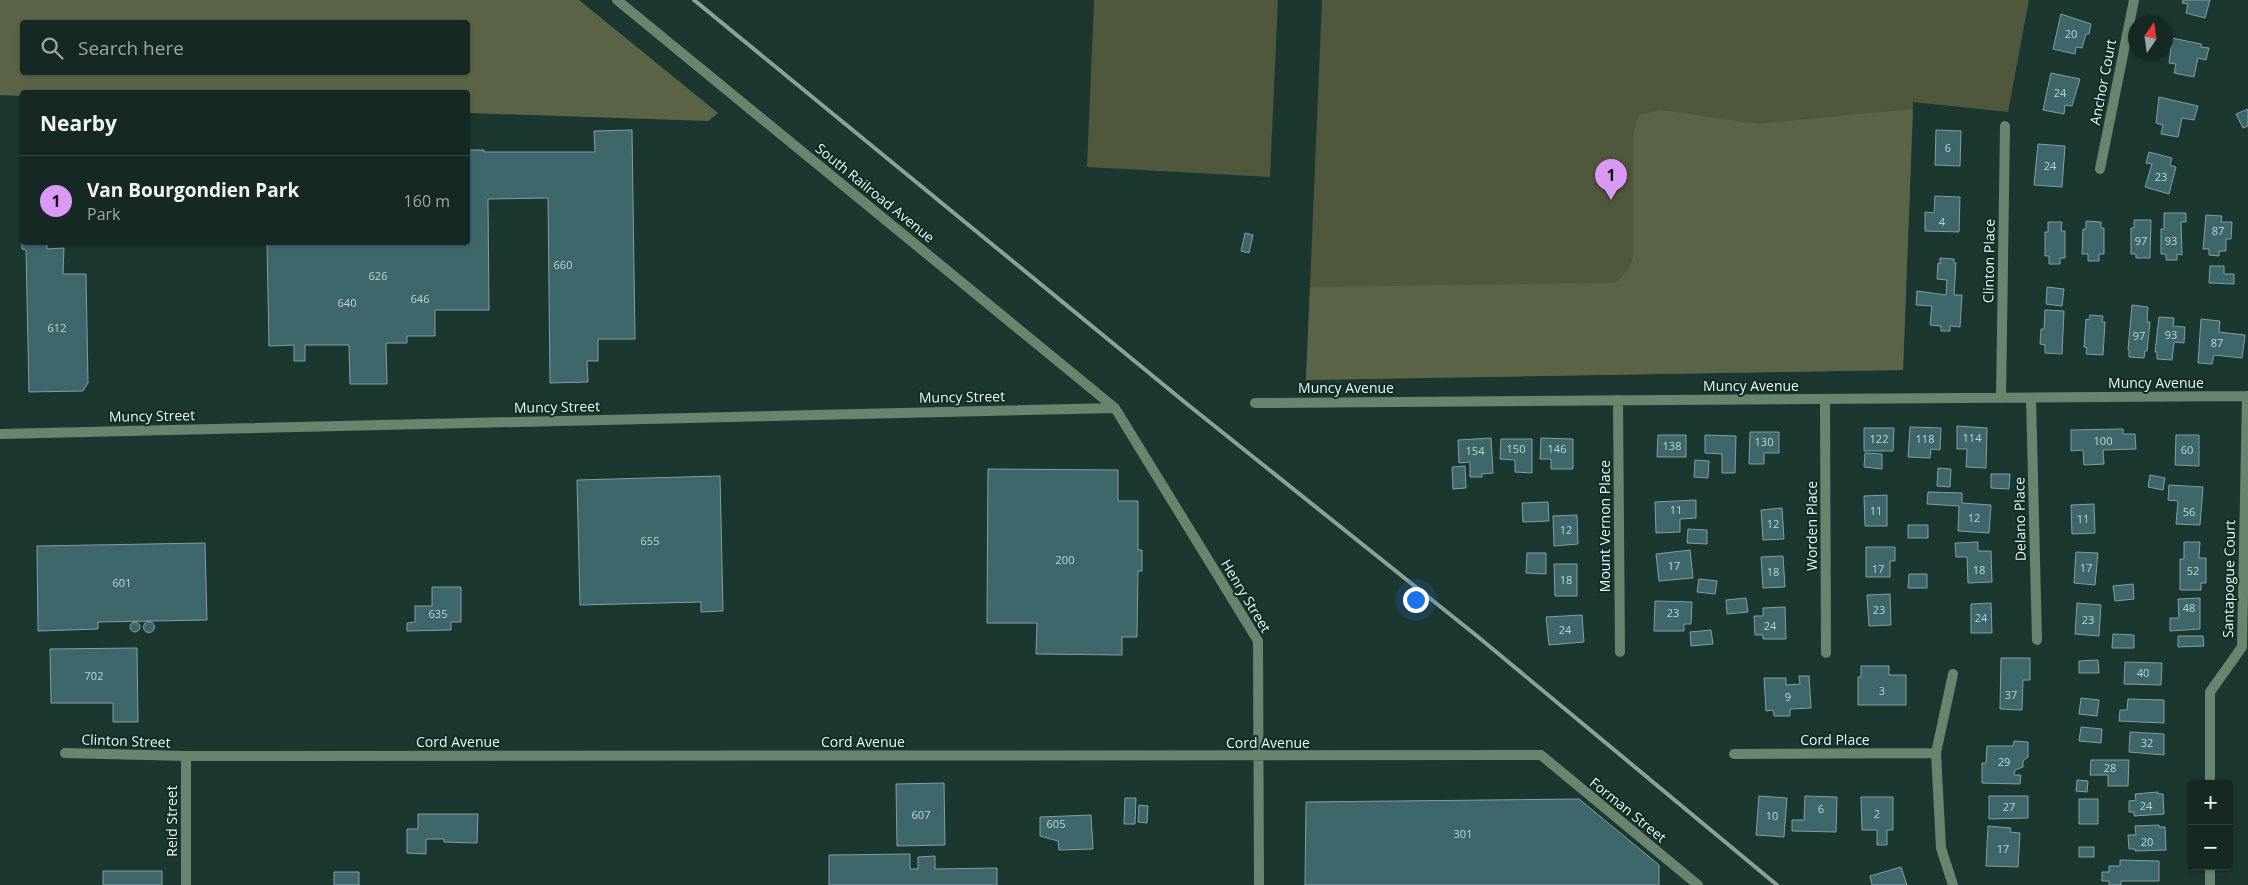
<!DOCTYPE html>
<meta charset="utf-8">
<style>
:root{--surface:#152824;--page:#223431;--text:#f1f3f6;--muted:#9da6a6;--line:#344441;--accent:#db99f6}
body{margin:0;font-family:"Open Sans",sans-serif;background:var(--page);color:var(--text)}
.controls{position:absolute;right:15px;bottom:15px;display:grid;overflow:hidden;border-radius:5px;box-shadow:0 1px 4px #0004}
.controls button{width:45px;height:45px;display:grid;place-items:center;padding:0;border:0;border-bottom:1px solid var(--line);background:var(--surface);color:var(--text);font:25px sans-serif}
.compass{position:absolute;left:2128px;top:15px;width:45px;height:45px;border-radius:50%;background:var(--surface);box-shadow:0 1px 4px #0004;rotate:13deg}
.you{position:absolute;left:1415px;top:599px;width:18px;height:18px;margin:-12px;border:4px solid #fff;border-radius:50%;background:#1a73e8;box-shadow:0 0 0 8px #1a73e833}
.badge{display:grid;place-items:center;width:32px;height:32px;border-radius:50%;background:var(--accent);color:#111;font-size:16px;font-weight:700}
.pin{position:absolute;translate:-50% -41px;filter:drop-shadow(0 1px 2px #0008)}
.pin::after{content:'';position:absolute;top:26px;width:18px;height:15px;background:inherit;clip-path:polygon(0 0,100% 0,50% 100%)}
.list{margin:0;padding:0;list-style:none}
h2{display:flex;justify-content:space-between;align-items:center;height:65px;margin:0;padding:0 20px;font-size:21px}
h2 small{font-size:16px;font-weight:400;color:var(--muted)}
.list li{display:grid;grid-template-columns:32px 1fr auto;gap:15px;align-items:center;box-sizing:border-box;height:90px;padding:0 20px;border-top:1px solid var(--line)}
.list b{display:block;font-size:19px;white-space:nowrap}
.list p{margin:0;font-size:16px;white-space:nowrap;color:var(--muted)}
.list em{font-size:16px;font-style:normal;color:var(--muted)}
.icon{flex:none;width:28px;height:28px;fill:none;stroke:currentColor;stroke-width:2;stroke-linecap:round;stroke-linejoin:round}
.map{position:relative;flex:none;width:2248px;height:885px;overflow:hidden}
.search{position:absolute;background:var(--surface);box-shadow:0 1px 4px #0004;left:20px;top:20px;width:450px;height:55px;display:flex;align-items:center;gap:12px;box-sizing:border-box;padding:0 18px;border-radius:5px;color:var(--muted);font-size:19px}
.panel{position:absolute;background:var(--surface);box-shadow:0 1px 4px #0004;left:20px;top:90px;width:450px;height:155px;border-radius:5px}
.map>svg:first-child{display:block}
.green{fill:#4f583d}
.forest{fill:#5b6447;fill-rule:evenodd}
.building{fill:#3e676c;stroke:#82a0a4}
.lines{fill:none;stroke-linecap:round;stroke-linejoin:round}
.street{stroke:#69856e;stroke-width:10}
.rail{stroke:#8ca09b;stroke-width:4}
.labels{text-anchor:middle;stroke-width:4;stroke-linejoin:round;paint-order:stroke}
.number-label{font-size:11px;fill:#bed4d2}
.street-label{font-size:14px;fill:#e9f8f4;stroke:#122c26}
</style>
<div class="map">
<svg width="2248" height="885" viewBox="0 0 2248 885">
<rect width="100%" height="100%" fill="#1c3630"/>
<path class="green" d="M1094 0H1278L1270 177 1087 167Z
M1322 0H2029L2008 112 1913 102 1903 370 1306 380Z"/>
<path class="forest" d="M0 0H579L718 113 708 121 468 113V92H22V96L0 95ZM22 22H468V72H22Z
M1913 109 1903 370 1306 380 1310 287 1615 283 1628 271 1633 257V134L1639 115 1661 110 1758 124Z"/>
<path class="building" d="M2183 0H2210L2205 18 2186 13 2188 4 2182 3Z
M2061 14 2091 24 2089 34H2086L2082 48 2076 47 2075 54 2053 49Z
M2172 38 2201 44V47L2209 48 2206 60 2198 58 2194 77 2174 73 2176 64 2169 63Z
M2051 73 2080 79 2072 106 2065 105 2064 114 2043 110Z
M2159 97 2198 106 2194 120 2182 118 2178 137 2161 134 2163 125 2156 123Z
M2248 109V126L2243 128 2236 114Z
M632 130 635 339H598V361H587L588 382 550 383 548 198 488 199 489 310H435V336H407V343H386L387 384H350L349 345H305V361H294V345L269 346 267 242H468V150H484V152H595L594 131Z
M1936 130 1961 131 1960 166 1935 165Z
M2038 144 2065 146 2062 187 2034 185Z
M2149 152 2172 158 2170 165 2176 167 2169 194 2145 187 2152 164 2146 163Z
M22 174V242H47V249L64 248 63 274H86L88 383 83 391 29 392 26 250 22 249Z
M1935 196 1960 197 1959 232 1925 231V212L1934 213Z
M2164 213H2186V222H2181L2182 255 2177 254V260H2166V254H2161V229H2164Z
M2206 215 2222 216 2221 222H2232L2231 239H2226V251H2219V256L2209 255V249H2203Z
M2134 220H2151L2150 258H2136V254H2131V228H2134Z
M2086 221 2101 222V228H2104V254H2099V261H2088V254H2082L2083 229H2086Z
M2048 222H2062L2061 231H2065V258H2060V264H2049V256H2045V232H2048Z
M1245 233 1253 235 1249 253 1241 251Z
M1940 258 1954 259V263H1956L1954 295H1962L1960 327 1950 326V331H1941V326L1930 325 1932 306 1916 305 1917 291 1946 295 1947 280 1937 279 1938 263 1940 264Z
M2210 266H2224V274H2234V284L2209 283Z
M2047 287 2064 289 2062 306 2046 304Z
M2132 305 2148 307 2147 322H2150L2147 351H2145L2144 358 2129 357V350H2128Z
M2045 310 2064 311 2062 354 2045 353V345L2040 344 2041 329H2044Z
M2090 315 2103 316 2102 322H2105L2103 355 2086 354 2087 348 2084 347 2086 319 2089 320Z
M2159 317 2174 318 2173 326 2185 327 2184 343 2174 342 2172 360 2157 359V352H2155Z
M2201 319 2220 321 2219 332 2245 335 2242 358 2214 355 2212 364 2198 363Z
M1957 426 1987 428 1986 468 1966 467 1967 449H1957Z
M1910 427 1941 428 1940 450 1931 449 1930 458 1908 457Z
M1864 428H1894L1893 451H1864Z
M2123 429V434H2135L2136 449 2103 450 2104 464 2084 465 2083 450 2071 451V430Z
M1750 432H1779V453H1764V464H1749Z
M1658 435H1686V457H1657Z
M1705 435 1736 436 1735 473H1722V454L1705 453Z
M2176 435H2199V466L2175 465Z
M1491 438 1493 473 1482 474V477H1470V462L1459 463 1458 440Z
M1541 438 1573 439V469H1551V459H1540Z
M1501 439H1532V473L1515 472V460L1500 459Z
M1865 453 1882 454V469L1864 467Z
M1695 460 1709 461 1708 478 1694 477Z
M1465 466 1466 488 1453 489 1452 467Z
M1938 468 1951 469 1950 487 1937 486Z
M988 469 1118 470V501H1138V550H1142V571H1138L1137 637H1122V655L1036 654 1037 623H987Z
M1991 474H2010L2009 489 1991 488Z
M2150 475 2165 478 2163 490 2148 487Z
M720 476 723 611 701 612V602L580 605 577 480Z
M2169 485 2203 487 2200 525 2176 524 2178 501 2168 500Z
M1928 492 1962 493V503L1991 505 1989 533 1958 531 1959 506 1927 504Z
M1887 495V526H1865L1864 496Z
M1696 500V518L1680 519V532L1656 533 1655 502Z
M1548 502 1549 521 1523 522 1522 503Z
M2094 504 2095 533 2072 534 2071 505Z
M1782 508 1784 539 1763 540 1761 510Z
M1577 515 1578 544 1554 546 1553 516Z
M1908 525H1928V538H1908Z
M1688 529 1707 530V544L1687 543Z
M1978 542V551H1991L1992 582 1968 583 1967 557H1956L1955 543Z
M2184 542H2200L2199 558H2206V583H2201V590H2180V559H2184Z
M205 543 207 620 98 622V629L38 631 37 546Z
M1866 547H1895V561H1890V577H1866Z
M1690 550 1693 578 1659 581 1656 554Z
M2076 552 2098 553 2095 585 2074 583Z
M1527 553H1546V574L1526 573Z
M1783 556 1785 587 1763 588 1761 557Z
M1554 564H1577V596H1555Z
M1909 574H1927V588H1908Z
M1699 579 1717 581 1715 594 1697 592Z
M2133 584 2134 599 2115 601 2113 586Z
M432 587H461V622H451V630L407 631V623L415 622V606H432Z
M1890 594 1891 625 1869 626 1867 595Z
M1746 598 1748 612 1727 614 1726 600Z
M2200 598V629L2170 631V618H2179L2178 599Z
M1655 601 1692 602 1691 624H1684V631H1654Z
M1991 603 1992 633H1971V604Z
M2077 603 2101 605 2099 636 2075 634Z
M1785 607 1786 639H1763V635H1755L1754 616H1763V608Z
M1582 615 1584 642 1549 645 1546 617Z
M143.5 627a5.5 5.5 0 1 1 11 0a5.5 5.5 0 1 1-11 0Z
M130 627a5 5 0 1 1 10 0a5 5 0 1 1-10 0Z
M1711 630 1713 644 1691 646 1690 632Z
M2113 634 2134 635V648H2112Z
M2178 636H2203L2204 646 2178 647Z
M137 648 138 722H113V703H51L50 649Z
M2001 658H2030V680H2023L2022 710 2000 709Z
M2098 660 2099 673H2079V661Z
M2125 662 2162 663 2161 685 2124 684Z
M1861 666H1889V675H1906V705H1858V677H1861Z
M1799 676H1809L1811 708 1790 709V716H1774L1773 710 1766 711 1764 678H1786V685L1800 684Z
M2081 698 2099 700 2097 716 2079 714Z
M2128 699 2164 700V723L2119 721 2120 710H2127Z
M2081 727 2102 729 2101 743 2079 741Z
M2130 732 2164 734V755L2129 752Z
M2014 741 2028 742V757L2023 761V767L2015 770 2014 775H2021L2020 784 1982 783V763H1986L1987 746H2013Z
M2091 760H2129L2128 786H2108V775H2090Z
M2077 780 2088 781 2087 792 2076 791Z
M944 783 945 845 897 846 896 784Z
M2158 792V794H2163L2164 814 2134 816V812H2129V801L2136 800 2135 794Z
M1759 796 1787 798 1784 837 1756 835Z
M1805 796 1837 797 1836 832 1792 831V820H1804Z
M1989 796H2028V818L1989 819Z
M1861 797H1893V830H1887V845H1877V830H1862Z
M1125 798H1136L1135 824H1124Z
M1579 799 1659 865V885H1305L1306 802Z
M2079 799H2098V824H2079Z
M1139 805 1148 806 1147 823 1138 822Z
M418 814H478L477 843 444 842V839H426V854L407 853V829H418Z
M1091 815 1093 849 1059 850 1058 841 1040 836V817Z
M2159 825V827H2165L2166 850 2135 851V849H2129L2128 835H2136L2135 826Z
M1988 826 2011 828 2010 832 2020 833 2018 867 1986 866Z
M2079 847H2094V857H2079Z
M910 854V869H918V857L935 856V869L997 868V885H829V855Z
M2120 860 2159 861V881H2121V885H2109V881H2102V872H2109V866H2120Z
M1901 867 1907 885H1872L1870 876Z
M103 871H162V885H103Z
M334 872H359V885H334Z"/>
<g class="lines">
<path class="street" d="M617 0 1115 408 1258 641 1259 885
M2100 169 2134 0
M2001 398 2005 126
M2031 398 2037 640
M1825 399 1826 653
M1618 400 1620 652
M1255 403 2248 396
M0 434 1115 408
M65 753 186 756 1541 755 1698 885
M1734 754 1936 753
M186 756V885
M2210 784V692L2242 647 2247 396
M1953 885 1941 848 1936 753 1953 674
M2210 885V866"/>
<path class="rail" d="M694 0 1187 404 1477 636 1777 885"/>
</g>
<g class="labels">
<g class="number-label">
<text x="2071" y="38">20</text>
<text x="2060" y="97">24</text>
<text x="1948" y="152">6</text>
<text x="2050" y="170">24</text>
<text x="2161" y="181">23</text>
<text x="1942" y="226">4</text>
<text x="2218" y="235">87</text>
<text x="2141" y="245">97</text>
<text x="2171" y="245">93</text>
<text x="563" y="269">660</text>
<text x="378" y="280">626</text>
<text x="420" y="303">646</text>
<text x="347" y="307">640</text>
<text x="57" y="332">612</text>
<text x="2171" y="339">93</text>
<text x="2139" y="340">97</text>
<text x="2217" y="347">87</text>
<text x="1972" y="442">114</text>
<text x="1879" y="443">122</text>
<text x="1925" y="443">118</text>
<text x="2103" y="445">100</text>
<text x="1764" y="446">130</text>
<text x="1672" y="450">138</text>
<text x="1516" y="453">150</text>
<text x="1557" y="453">146</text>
<text x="2187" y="454">60</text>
<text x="1475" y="455">154</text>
<text x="1676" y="514">11</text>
<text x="1876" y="515">11</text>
<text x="2189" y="516">56</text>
<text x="1974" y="522">12</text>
<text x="2083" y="523">11</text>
<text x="1773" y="528">12</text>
<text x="1566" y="534">12</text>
<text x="650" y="545">655</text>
<text x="1065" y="564">200</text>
<text x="1674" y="570">17</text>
<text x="2086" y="572">17</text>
<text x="1878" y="573">17</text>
<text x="1979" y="574">18</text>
<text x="2193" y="575">52</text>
<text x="1773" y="576">18</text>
<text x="1566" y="584">18</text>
<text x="122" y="587">601</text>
<text x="2189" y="612">48</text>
<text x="1879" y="614">23</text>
<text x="1673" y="617">23</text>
<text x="438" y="618">635</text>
<text x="1981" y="622">24</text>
<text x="2088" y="624">23</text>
<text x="1770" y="630">24</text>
<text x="1565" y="634">24</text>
<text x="2143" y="677">40</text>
<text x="94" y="680">702</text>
<text x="1882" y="695">3</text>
<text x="2011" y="699">37</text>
<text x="1788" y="701">9</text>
<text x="2147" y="747">32</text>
<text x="2004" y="766">29</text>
<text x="2110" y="772">28</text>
<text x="2146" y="810">24</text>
<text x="2009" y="811">27</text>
<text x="1821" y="813">6</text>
<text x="1877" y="818">2</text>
<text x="921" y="819">607</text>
<text x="1772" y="820">10</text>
<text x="1056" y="828">605</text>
<text x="1463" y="838">301</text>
<text x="2147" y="846">20</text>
<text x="2003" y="853">17</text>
</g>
<g class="street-label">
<text transform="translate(2103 82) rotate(-79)" y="5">Anchor Court</text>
<text transform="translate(875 193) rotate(39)" y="5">South Railroad Avenue</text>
<text transform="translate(1989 261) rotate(-89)" y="5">Clinton Place</text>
<text x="2156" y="388">Muncy Avenue</text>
<text x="1751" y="391">Muncy Avenue</text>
<text x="1346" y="393">Muncy Avenue</text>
<text transform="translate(962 397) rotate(-1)" y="5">Muncy Street</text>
<text transform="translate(557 407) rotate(-1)" y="5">Muncy Street</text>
<text transform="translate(152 416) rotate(-1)" y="5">Muncy Street</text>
<text transform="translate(2020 519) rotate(-91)" y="5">Delano Place</text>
<text transform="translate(1605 526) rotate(-90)" y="5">Mount Vernon Place</text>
<text transform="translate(1812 526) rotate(-90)" y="5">Worden Place</text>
<text transform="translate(2229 579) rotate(-89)" y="5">Santapogue Court</text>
<text transform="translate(1246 596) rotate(59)" y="5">Henry Street</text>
<text x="1835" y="745">Cord Place</text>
<text transform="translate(126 741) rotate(2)" y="5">Clinton Street</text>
<text x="458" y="747">Cord Avenue</text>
<text x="863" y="747">Cord Avenue</text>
<text x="1268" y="748">Cord Avenue</text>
<text transform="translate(1628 810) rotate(39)" y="5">Forman Street</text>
<text transform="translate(172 821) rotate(-90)" y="5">Reid Street</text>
</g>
</g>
</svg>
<div class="controls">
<button>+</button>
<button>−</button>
</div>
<svg class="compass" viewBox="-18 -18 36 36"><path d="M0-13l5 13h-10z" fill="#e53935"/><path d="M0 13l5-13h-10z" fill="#9da6a6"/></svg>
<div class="you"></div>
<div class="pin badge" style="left:1611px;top:200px">1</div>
<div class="search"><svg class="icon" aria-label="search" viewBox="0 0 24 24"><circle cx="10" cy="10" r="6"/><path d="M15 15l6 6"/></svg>Search here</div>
<section class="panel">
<h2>Nearby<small></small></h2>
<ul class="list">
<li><span class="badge">1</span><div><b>Van Bourgondien Park</b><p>Park</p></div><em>160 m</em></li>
</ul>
</section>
</div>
